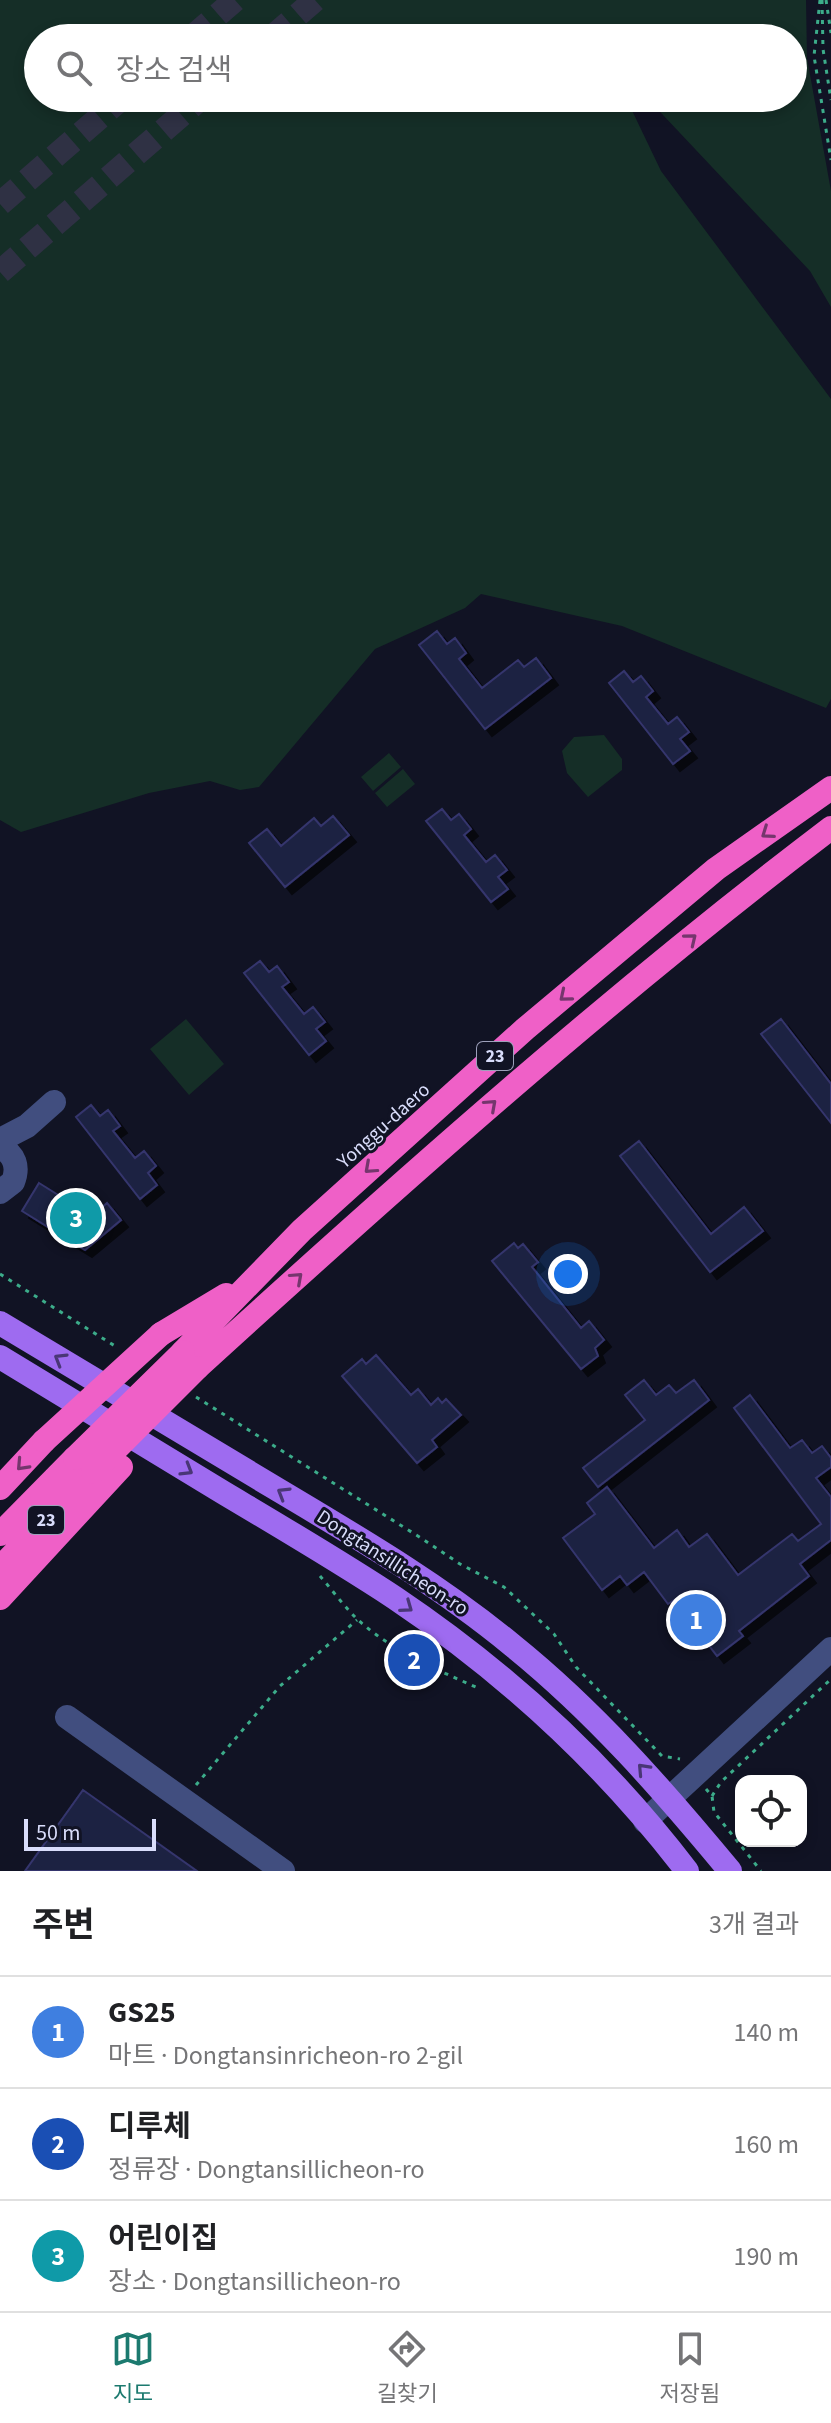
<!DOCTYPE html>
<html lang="ko">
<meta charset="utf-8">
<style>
:root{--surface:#fff;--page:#f2f2f2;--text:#202124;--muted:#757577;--line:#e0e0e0;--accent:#1c7a6f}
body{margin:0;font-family:"Source Sans 3","Noto Sans KR",sans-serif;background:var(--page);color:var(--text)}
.controls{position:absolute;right:24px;bottom:24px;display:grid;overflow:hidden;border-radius:16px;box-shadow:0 4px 12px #0003}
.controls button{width:72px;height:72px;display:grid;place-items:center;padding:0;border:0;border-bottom:2px solid var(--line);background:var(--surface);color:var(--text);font:40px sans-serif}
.scale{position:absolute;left:24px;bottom:20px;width:132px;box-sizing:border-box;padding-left:8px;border:4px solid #d9ddfb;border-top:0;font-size:22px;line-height:28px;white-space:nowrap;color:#d9ddfb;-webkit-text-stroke:6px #111324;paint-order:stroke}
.you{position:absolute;left:568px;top:1274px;width:28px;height:28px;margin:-20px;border:6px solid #fff;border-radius:50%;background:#1a73e8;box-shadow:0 0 0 12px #1a73e833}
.badge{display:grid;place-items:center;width:52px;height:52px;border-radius:50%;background:var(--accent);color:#fff;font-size:26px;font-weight:700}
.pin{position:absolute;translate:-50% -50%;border:4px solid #fff;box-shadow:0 2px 8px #0006}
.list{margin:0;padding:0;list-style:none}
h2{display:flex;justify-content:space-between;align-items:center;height:104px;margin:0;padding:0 32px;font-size:34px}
h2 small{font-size:26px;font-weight:400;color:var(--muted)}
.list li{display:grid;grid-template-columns:52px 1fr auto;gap:24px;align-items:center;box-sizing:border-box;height:112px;padding:0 32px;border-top:2px solid var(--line)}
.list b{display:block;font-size:30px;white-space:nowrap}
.list p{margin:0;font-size:26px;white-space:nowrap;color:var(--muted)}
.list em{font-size:26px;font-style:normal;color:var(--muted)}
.icon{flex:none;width:44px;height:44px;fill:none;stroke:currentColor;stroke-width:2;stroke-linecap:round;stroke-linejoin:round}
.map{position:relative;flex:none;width:831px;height:1871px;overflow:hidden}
.search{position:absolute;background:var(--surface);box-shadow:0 4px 12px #0003;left:24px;right:24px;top:24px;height:88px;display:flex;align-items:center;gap:20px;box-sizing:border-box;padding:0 28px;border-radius:44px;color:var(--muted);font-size:30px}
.sheet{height:440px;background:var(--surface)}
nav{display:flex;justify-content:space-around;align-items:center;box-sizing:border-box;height:112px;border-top:2px solid var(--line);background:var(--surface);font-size:22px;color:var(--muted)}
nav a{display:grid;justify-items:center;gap:4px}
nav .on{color:var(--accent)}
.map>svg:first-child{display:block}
.green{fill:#152e27}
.building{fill:#1f2143;stroke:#34366d;stroke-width:2;filter:url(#shadow)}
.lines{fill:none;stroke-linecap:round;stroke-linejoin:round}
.major-tunnel{stroke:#2f3144;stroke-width:24;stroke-dasharray:24 12;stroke-linecap:butt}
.path{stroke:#3cac8a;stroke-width:3;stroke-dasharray:4 6;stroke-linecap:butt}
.minor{stroke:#414e7f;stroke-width:24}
.major{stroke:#9e6bf0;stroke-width:24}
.highway{stroke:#ef60c7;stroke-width:24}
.highway-bridge{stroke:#ef60c7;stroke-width:24}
.oneway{stroke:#75366d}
.oneway2{stroke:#493676}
.labels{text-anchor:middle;stroke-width:6;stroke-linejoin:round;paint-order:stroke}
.shield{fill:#111324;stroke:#9da0ba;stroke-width:2}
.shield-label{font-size:18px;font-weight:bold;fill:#d9ddfb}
.street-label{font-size:20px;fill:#d9ddfb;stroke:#111324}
</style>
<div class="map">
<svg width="831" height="1871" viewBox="0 0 831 1871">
<defs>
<filter id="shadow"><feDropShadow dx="7" dy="7" stdDeviation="0" flood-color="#0009"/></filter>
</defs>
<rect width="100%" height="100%" fill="#111324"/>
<path class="green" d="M0 0H806L807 58 831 191V307L810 271 647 98H793V38H38V98H626L661 171 831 399V699L826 708 622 626 481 594 465 608 375 649 259 787 240 790 210 781 149 793 21 832 0 820Z
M604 735 622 759V770L588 797 567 773 562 751 574 737Z
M389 753 401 767 373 791 361 777Z
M403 769 415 784 387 807 375 793Z
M186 1019 224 1064 189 1095 150 1049Z"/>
<path class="building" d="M437 631 447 644 455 638 466 653 459 659 482 688 518 660 524 667 536 658 551 678 485 729 419 645Z
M624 671 633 682 641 676 653 691 646 697 668 724 677 717 689 732 680 739 690 751 673 764 609 683Z
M442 809 451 820 459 814 471 829 464 835 486 862 495 855 507 870 498 877 508 889 491 902 426 821Z
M333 816 349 835 285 887 249 843 267 829 281 846 314 818 321 826Z
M260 961 269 972 277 966 289 982 282 987 304 1014 313 1007 325 1022 316 1029 326 1041 309 1055 244 973Z
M781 1019 831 1084V1123L761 1034Z
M91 1105 100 1116 108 1110 120 1126 113 1131 135 1158 144 1151 156 1166 148 1173 157 1185 140 1199 76 1117Z
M639 1141 711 1234 744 1207 763 1231 710 1272 620 1156Z
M39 1183 92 1216 107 1203 121 1220 85 1250 22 1211Z
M514 1243 518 1248 523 1244 538 1262 532 1267 581 1328 589 1321 604 1340 595 1348 598 1356 581 1369 492 1261Z
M376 1355 411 1395 418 1389 431 1405 438 1398 442 1403 446 1399 461 1415 432 1440 437 1447 417 1463 342 1376 362 1359 366 1364Z
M644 1380 656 1395 669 1385 676 1393 694 1380 709 1400 598 1487 583 1468 645 1420 625 1395Z
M750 1395 790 1448 802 1440 812 1453 822 1446 831 1458V1467L816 1478 831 1497V1540L800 1564 809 1576 739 1631 743 1636 717 1656 674 1600 668 1604 644 1572 627 1585 620 1576 602 1590 563 1538 595 1514 587 1503 607 1487 654 1548 677 1530 689 1547 707 1534 738 1575 792 1534 798 1541 821 1524 734 1408Z
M83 1790 197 1871H25Z"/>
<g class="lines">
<path class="major-tunnel" d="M191 38 235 0
M271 38 315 0
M0 204 122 98
M0 272 201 98"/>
<path class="path" d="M820 0 814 56 831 160
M822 0 823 49 831 100
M826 0 831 33
M0 1274 115 1346
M196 1397 421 1538 460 1564 504 1587 554 1634 576 1667 662 1756 680 1759
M320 1576C332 1590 344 1606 357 1619 392 1651 435 1669 478 1688
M196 1785 280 1686 357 1620
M706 1789 712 1796 714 1812 761 1871
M712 1796 721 1782 831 1679"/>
<path class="minor" d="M0 1140 27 1126 54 1102
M0 1147C15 1154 19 1167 13 1182L0 1192
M67 1717 283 1871
M645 1821 831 1649"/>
<path class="major" d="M0 1323C92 1378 184 1433 275 1488 357 1537 438 1584 512 1645 594 1711 663 1790 730 1871
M0 1357C75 1402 149 1448 224 1493 281 1527 339 1561 395 1598 505 1672 606 1765 687 1871"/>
<path class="highway" d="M161 1334 226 1295
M183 1352 302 1230 525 1029 716 869 831 788
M197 1368C402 1181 610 996 831 828
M0 1488 44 1441
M0 1534 75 1458
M0 1568 93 1472
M0 1598 121 1467"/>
<path class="highway-bridge" d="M44 1441 161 1334
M75 1458 183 1352
M93 1472 197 1368"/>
</g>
<defs><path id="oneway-chevron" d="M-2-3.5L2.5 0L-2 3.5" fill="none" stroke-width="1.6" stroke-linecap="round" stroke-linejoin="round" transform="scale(2)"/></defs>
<g class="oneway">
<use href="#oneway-chevron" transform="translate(767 833) rotate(145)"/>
<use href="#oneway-chevron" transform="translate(691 939) rotate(-39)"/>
<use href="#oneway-chevron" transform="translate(565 996) rotate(140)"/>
<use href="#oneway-chevron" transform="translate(491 1105) rotate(-42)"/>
<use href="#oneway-chevron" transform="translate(370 1168) rotate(138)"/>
<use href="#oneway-chevron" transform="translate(297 1278) rotate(-42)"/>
<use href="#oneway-chevron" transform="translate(22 1465) rotate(133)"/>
</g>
<g class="oneway2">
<use href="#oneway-chevron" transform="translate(60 1359) rotate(-149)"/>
<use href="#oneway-chevron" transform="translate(187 1470) rotate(31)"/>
<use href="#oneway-chevron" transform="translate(283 1493) rotate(-149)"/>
<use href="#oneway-chevron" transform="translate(407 1607) rotate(36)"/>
<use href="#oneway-chevron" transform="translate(643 1769) rotate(-133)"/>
</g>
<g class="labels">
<g class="shield">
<rect x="477" y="1042" width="36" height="28" rx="6"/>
<rect x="28" y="1506" width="36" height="28" rx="6"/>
</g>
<g class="shield-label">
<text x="495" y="1062">23</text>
<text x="46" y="1526">23</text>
</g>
<g class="street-label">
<text transform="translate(383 1125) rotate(-42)" y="7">Yonggu-daero</text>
<text transform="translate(393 1562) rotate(33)" y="7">Dongtansillicheon-ro</text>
</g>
</g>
</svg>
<div class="controls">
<button><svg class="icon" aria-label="locate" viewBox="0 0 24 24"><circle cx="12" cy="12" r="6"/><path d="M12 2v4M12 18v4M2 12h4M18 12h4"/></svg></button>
</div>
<div class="scale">50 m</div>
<div class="you"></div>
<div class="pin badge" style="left:696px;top:1620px;background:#3f7fe0">1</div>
<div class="pin badge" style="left:414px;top:1660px;background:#1a4fb4">2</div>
<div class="pin badge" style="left:76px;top:1218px;background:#0f9aa8">3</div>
<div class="search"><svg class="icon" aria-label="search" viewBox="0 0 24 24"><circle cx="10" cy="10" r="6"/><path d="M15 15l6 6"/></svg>장소 검색</div>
</div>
<section class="sheet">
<h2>주변<small>3개 결과</small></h2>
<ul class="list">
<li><span class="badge" style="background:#3f7fe0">1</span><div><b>GS25</b><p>마트 · Dongtansinricheon-ro 2-gil</p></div><em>140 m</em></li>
<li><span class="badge" style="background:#1a4fb4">2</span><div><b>디루체</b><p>정류장 · Dongtansillicheon-ro</p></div><em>160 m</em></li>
<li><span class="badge" style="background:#0f9aa8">3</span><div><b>어린이집</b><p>장소 · Dongtansillicheon-ro</p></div><em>190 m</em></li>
</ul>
</section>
<nav>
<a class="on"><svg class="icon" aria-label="map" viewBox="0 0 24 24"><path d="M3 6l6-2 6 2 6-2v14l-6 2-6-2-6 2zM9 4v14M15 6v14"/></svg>지도</a>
<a><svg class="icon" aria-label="directions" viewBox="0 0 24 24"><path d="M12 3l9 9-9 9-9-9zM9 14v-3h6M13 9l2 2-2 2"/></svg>길찾기</a>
<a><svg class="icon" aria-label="saved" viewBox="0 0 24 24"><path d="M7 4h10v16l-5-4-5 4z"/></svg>저장됨</a>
</nav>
